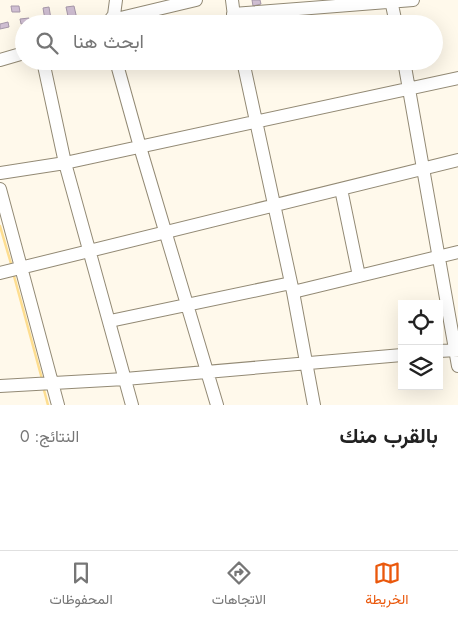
<!DOCTYPE html>
<html lang="ar">
<meta charset="utf-8">
<style>
:root{--surface:#fff;--page:#f2f2f2;--text:#222;--muted:#767676;--line:#e0e0e0;--accent:#ea580c}
body{margin:0;font-family:Jost,Vazirmatn,sans-serif;background:var(--page);color:var(--text);direction:rtl}
.controls{position:absolute;right:15px;bottom:15px;display:grid;overflow:hidden;border-radius:0px;box-shadow:0 5px 20px #0002}
.controls button{width:45px;height:45px;display:grid;place-items:center;padding:0;border:0;border-bottom:1px solid var(--line);background:var(--surface);color:var(--text);font:25px sans-serif}
.list{margin:0;padding:0;list-style:none}
h2{display:flex;justify-content:space-between;align-items:center;height:65px;margin:0;padding:0 20px;font-size:21px}
h2 small{font-size:16px;font-weight:400;color:var(--muted)}
.icon{flex:none;width:28px;height:28px;fill:none;stroke:currentColor;stroke-width:2;stroke-linecap:round;stroke-linejoin:round}
.map{position:relative;flex:none;width:458px;height:405px;overflow:hidden;direction:ltr}
.search{position:absolute;background:var(--surface);box-shadow:0 5px 20px #0002;left:15px;right:15px;top:15px;height:55px;display:flex;align-items:center;gap:12px;box-sizing:border-box;padding:0 18px;border-radius:28px;color:var(--muted);font-size:19px}
.sheet{height:145px;background:var(--surface)}
nav{display:flex;justify-content:space-around;align-items:center;box-sizing:border-box;height:70px;border-top:1px solid var(--line);background:var(--surface);font-size:14px;color:var(--muted)}
nav a{display:grid;justify-items:center;gap:2px}
nav .on{color:var(--accent)}
.map>svg:first-child{display:block}
.lines{fill:none;stroke-linecap:round;stroke-linejoin:round}
.stream{stroke:#fede90;stroke-width:2.5}
.building{fill:#cfbed2;stroke:#a697a9}
.minor-casing{stroke:#938a75;stroke-width:14}
.minor{stroke:#fff;stroke-width:12}
</style>
<div class="map">
<svg width="458" height="405" viewBox="0 0 458 405">
<rect width="100%" height="100%" fill="#fff9eb"/>
<g class="lines">
<path class="stream" d="M0 226 12 267
M14 276 42 379
M44 390 48 405"/>
</g>
<path class="building" d="M252 0H260L261 4 253 6Z
M11 6H19L20 12H12Z
M74 6 77 19 69 21 66 7Z
M49 7 51 19 45 20 43 8Z
M29 18V23L21 24 20 19Z
M8 22 9 27 0 29V24Z"/>
<g class="lines">
<g class="minor-casing">
<path id="minor" d="M232 0 235 24
M391 0 396 24
M233 14 413 0
M112 20 196 0
M107 24 114 15 116 0
M0 60 24 53
M43 61 65 163 132 405
M116 61 140 147 217 405
M243 61 293 292 314 405
M404 61 458 366
M0 173 65 163 458 78
M0 189 58 405
M341 189 359 276
M0 273 458 160
M293 292 458 252
M110 321 291 283
M439 351 458 350
M0 386 125 379 402 355"/>
</g>
<use href="#minor" class="minor"/>
</g>
</svg>
<div class="controls">
<button><svg class="icon" aria-label="locate" viewBox="0 0 24 24"><circle cx="12" cy="12" r="6"/><path d="M12 2v4M12 18v4M2 12h4M18 12h4"/></svg></button>
<button><svg class="icon" aria-label="layers" viewBox="0 0 24 24"><path d="M12 4l9 5-9 5-9-5zM3 14l9 5 9-5"/></svg></button>
</div>
<div class="search"><svg class="icon" aria-label="search" viewBox="0 0 24 24"><circle cx="10" cy="10" r="6"/><path d="M15 15l6 6"/></svg>ابحث هنا</div>
</div>
<section class="sheet">
<h2>بالقرب منك<small>النتائج: 0</small></h2>
<ul class="list">
</ul>
</section>
<nav>
<a class="on"><svg class="icon" aria-label="map" viewBox="0 0 24 24"><path d="M3 6l6-2 6 2 6-2v14l-6 2-6-2-6 2zM9 4v14M15 6v14"/></svg>الخريطة</a>
<a><svg class="icon" aria-label="directions" viewBox="0 0 24 24"><path d="M12 3l9 9-9 9-9-9zM9 14v-3h6M13 9l2 2-2 2"/></svg>الاتجاهات</a>
<a><svg class="icon" aria-label="saved" viewBox="0 0 24 24"><path d="M7 4h10v16l-5-4-5 4z"/></svg>المحفوظات</a>
</nav>
